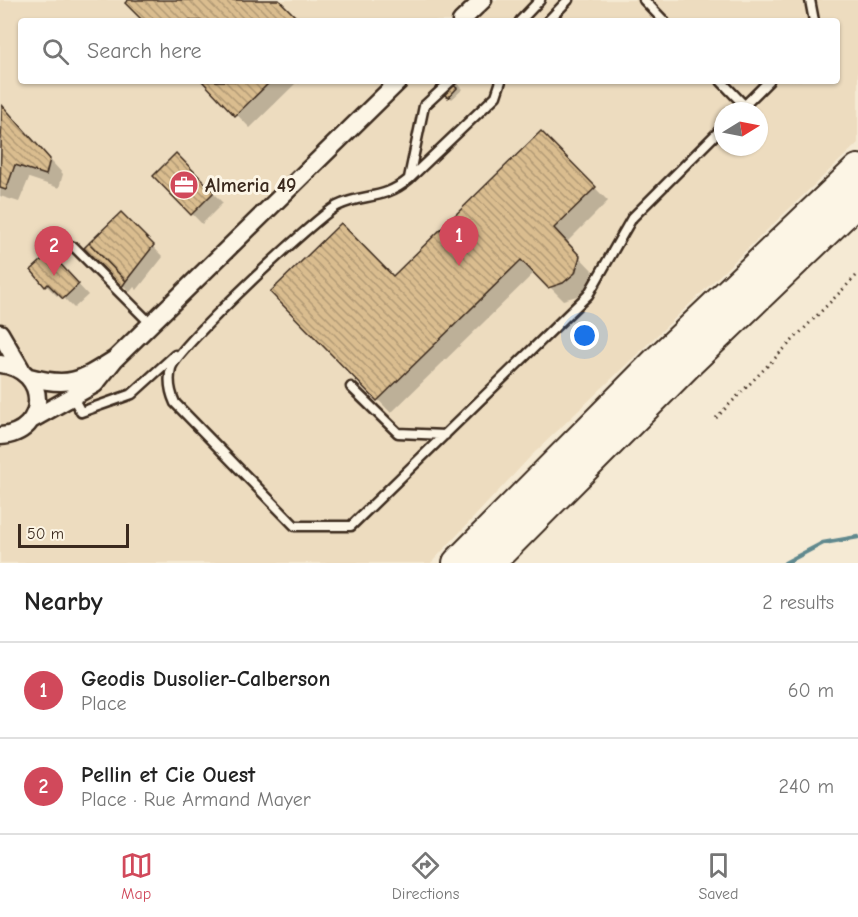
<!DOCTYPE html>
<meta charset="utf-8">
<style>
:root{--surface:#fff;--page:#f6f6f6;--text:#222;--muted:#767676;--line:#e0e0e0;--accent:#d1495b}
body{margin:0;font-family:"Comic Neue",sans-serif;background:var(--page);color:var(--text)}
.compass{position:absolute;left:714px;top:102px;width:54px;height:54px;border-radius:50%;background:var(--surface);box-shadow:0 2px 4px #0004;rotate:80deg}
.scale{position:absolute;left:18px;bottom:15px;width:111px;box-sizing:border-box;padding-left:6px;border:3px solid #3b2a1e;border-top:0;font-size:16px;line-height:21px;white-space:nowrap;color:#3b2a1e;-webkit-text-stroke:4px #fcf5e5;paint-order:stroke}
.you{position:absolute;left:585px;top:336px;width:21px;height:21px;margin:-15px;border:4px solid #fff;border-radius:50%;background:#1a73e8;box-shadow:0 0 0 9px #1a73e833}
.badge{display:grid;place-items:center;width:39px;height:39px;border-radius:50%;background:var(--accent);color:#fff;font-size:20px;font-weight:700}
.pin{position:absolute;translate:-50% -50px;filter:drop-shadow(0 2px 3px #0008)}
.pin::after{content:'';position:absolute;top:32px;width:21px;height:18px;background:inherit;clip-path:polygon(0 0,100% 0,50% 100%)}
.list{margin:0;padding:0;list-style:none}
h2{display:flex;justify-content:space-between;align-items:center;height:78px;margin:0;padding:0 24px;font-size:26px}
h2 small{font-size:20px;font-weight:400;color:var(--muted)}
.list li{display:grid;grid-template-columns:39px 1fr auto;gap:18px;align-items:center;box-sizing:border-box;height:96px;padding:0 24px;border-top:2px solid var(--line)}
.list b{display:block;font-size:22px;white-space:nowrap}
.list p{margin:0;font-size:20px;white-space:nowrap;color:var(--muted)}
.list em{font-size:20px;font-style:normal;color:var(--muted)}
.icon{flex:none;width:33px;height:33px;fill:none;stroke:currentColor;stroke-width:2;stroke-linecap:round;stroke-linejoin:round}
.map{position:relative;flex:none;width:858px;height:563px;overflow:hidden}
.search{position:absolute;background:var(--surface);box-shadow:0 2px 4px #0004;left:18px;right:18px;top:18px;height:66px;display:flex;align-items:center;gap:15px;box-sizing:border-box;padding:0 21px;border-radius:6px;color:var(--muted);font-size:22px}
.sheet{height:270px;background:var(--surface)}
nav{display:flex;justify-content:space-around;align-items:center;box-sizing:border-box;height:84px;border-top:2px solid var(--line);background:var(--surface);font-size:16px;color:var(--muted)}
nav a{display:grid;justify-items:center;gap:3px}
nav .on{color:var(--accent)}
.map>svg:first-child{display:block}
.built{fill:#eddcbf;fill-rule:evenodd}
.shadow{fill:#0003}
.lines{fill:none;stroke-linecap:round;stroke-linejoin:round}
.stream{stroke:#61898e;stroke-width:4.5}
.building{fill:url(#building-back-hatch);stroke:#3b2a1e;stroke-width:1.5}
.lane-casing{stroke:#3b2a1e;stroke-width:13}
.street-casing{stroke:#3b2a1e;stroke-width:21}
.highway-casing{stroke:#3b2a1e;stroke-width:34}
.path{stroke:#3b2a1e;stroke-width:3;stroke-dasharray:1.5 4.5;stroke-linecap:butt}
.lane{stroke:#fcf5e5;stroke-width:8}
.street{stroke:#fcf5e5;stroke-width:16}
.highway{stroke:#fcf5e5;stroke-width:30}
.labels{text-anchor:middle;stroke-width:6;stroke-linejoin:round;paint-order:stroke}
.poi-label{font-size:20px;font-weight:bold;fill:#3b2a1e;stroke:#fcf5e5;text-anchor:start}
</style>
<div class="map">
<svg width="858" height="563" viewBox="0 0 858 563">
<defs>
<pattern id="building-back-hatch" width="6" height="6" patternUnits="userSpaceOnUse" patternTransform="scale(1.5)"><rect width="6" height="6" fill="#dabd8f"/><path d="M-1 5l2 2M0 0l6 6M5-1l2 2" fill="none" stroke="#b29a74"/></pattern>
</defs>
<rect width="100%" height="100%" fill="#f5ead4"/>
<filter id="ink" filterUnits="userSpaceOnUse"><feTurbulence type="fractalNoise" baseFrequency=".0167" numOctaves="2"/><feDisplacementMap in="SourceGraphic" scale="12" xChannelSelector="R" yChannelSelector="G"/><feConvolveMatrix kernelMatrix="1 2 1 2 8 2 1 2 1" color-interpolation-filters="sRGB"/></filter>
<g filter="url(#ink)">
<path class="built" d="M0 0H858V143L532 455 431 563H0ZM21 21H837V81H21ZM723 111H759V147H723Z"/>
<path class="shadow" d="M204 81H302L299 84 297 82 250 128Z
M457 83 463 89 452 99 446 94Z
M2 107 63 174 59 188 29 178 19 202 0 196Z
M541 133 608 201 566 243 593 271 588 286 577 296 563 300 535 272 391 413 272 292 393 278Z
M176 156 223 203 202 224 155 176Z
M121 214 163 257 137 290 134 287 130 292 86 248Z
M60 265 88 295 74 308 59 293 57 296 46 285Z"/>
<g class="lines">
<path class="stream" d="M785 563 823 543 858 537"/>
</g>
<path class="building" d="M128 0H279L300 21H143L125 3Z
M202 81H271L235 116Z
M453 85 457 88 448 98 444 94Z
M2 105 50 159 46 175 15 165 6 190 0 188Z
M541 131 596 187 554 228 580 256 575 273 563 283 548 288 521 260 377 401 270 292 341 223 393 276Z
M176 153 214 192 191 215 153 176Z
M121 212 154 245 126 281 89 243Z
M89 243 126 281 122 287 84 248Z
M50 253 79 284 63 299 48 284 45 287 31 270Z"/>
<g class="lines">
<g class="lane-casing">
<path id="lane" d="M644 0 664 21
M810 0 814 21
M520 21 540 0
M548 21 568 0
M501 81 496 96 409 179C383 201 363 193 337 206 315 218 177 348 171 368 168 380 170 392 175 403L295 526H351L588 295 632 218 723 127
M721 81 745 106
M739 111 769 81
M409 178 424 106 451 81
M74 247 151 324
M351 387 398 433 445 435
M72 396 81 412 132 394 175 355"/>
</g>
<g class="street-casing">
<path id="street" d="M461 21 483 0
M0 333 21 369
M115 359 399 81
M0 364C50 369 49 433 0 436
M29 377C70 388 80 381 115 359L95 384 31 420"/>
</g>
<g class="highway-casing">
<path id="highway" d="M458 563 658 361 858 170
M489 563 690 361 858 200"/>
</g>
<path class="path" d="M716 418 858 274"/>
<use href="#lane" class="lane"/>
<use href="#street" class="street"/>
<use href="#highway" class="highway"/>
</g>
</g>
<defs>
<g id="office-disc" transform="scale(1.5)"><circle r="9.5" fill="#d1495b" stroke="#fcf5e5"/><path d="M-6-3h4V-5.5h4V-3h4V5H-6ZM-1-4.5V-3h2v-1.5ZM-6 0V1H6V0Z" fill="#fff"/></g>
</defs>
<g fill-rule="evenodd">
<use href="#office-disc" x="184" y="185"/>
</g>
<g class="labels">
<g class="poi-label">
<text x="205" y="192">Almeria 49</text>
</g>
</g>
</svg>
<svg class="compass" viewBox="-18 -18 36 36"><path d="M0-13l5 13h-10z" fill="#e53935"/><path d="M0 13l5-13h-10z" fill="#767676"/></svg>
<div class="scale">50 m</div>
<div class="you"></div>
<div class="pin badge" style="left:459px;top:266px">1</div>
<div class="pin badge" style="left:54px;top:276px">2</div>
<div class="search"><svg class="icon" aria-label="search" viewBox="0 0 24 24"><circle cx="10" cy="10" r="6"/><path d="M15 15l6 6"/></svg>Search here</div>
</div>
<section class="sheet">
<h2>Nearby<small>2 results</small></h2>
<ul class="list">
<li><span class="badge">1</span><div><b>Geodis Dusolier-Calberson</b><p>Place</p></div><em>60 m</em></li>
<li><span class="badge">2</span><div><b>Pellin et Cie Ouest</b><p>Place · Rue Armand Mayer</p></div><em>240 m</em></li>
</ul>
</section>
<nav>
<a class="on"><svg class="icon" aria-label="map" viewBox="0 0 24 24"><path d="M3 6l6-2 6 2 6-2v14l-6 2-6-2-6 2zM9 4v14M15 6v14"/></svg>Map</a>
<a><svg class="icon" aria-label="directions" viewBox="0 0 24 24"><path d="M12 3l9 9-9 9-9-9zM9 14v-3h6M13 9l2 2-2 2"/></svg>Directions</a>
<a><svg class="icon" aria-label="saved" viewBox="0 0 24 24"><path d="M7 4h10v16l-5-4-5 4z"/></svg>Saved</a>
</nav>
